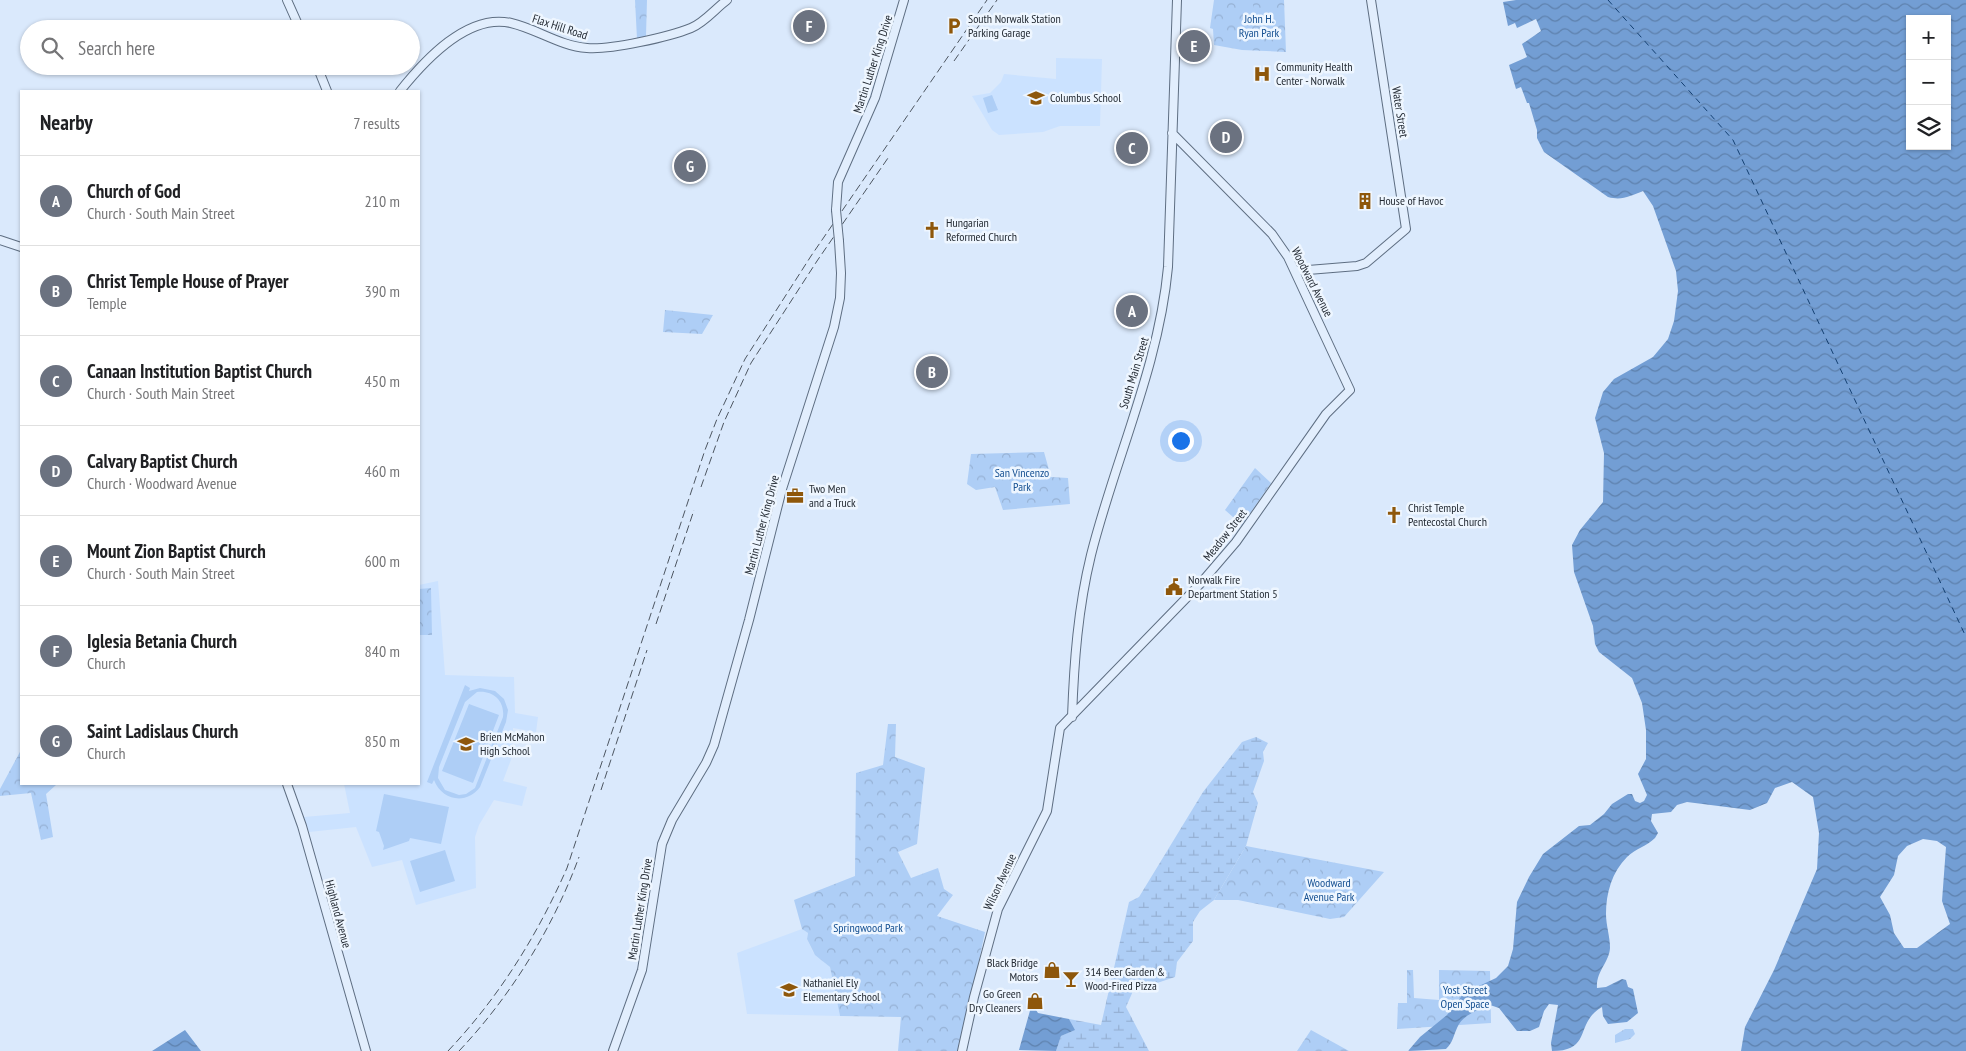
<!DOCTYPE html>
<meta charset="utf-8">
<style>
:root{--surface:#fff;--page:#f2f2f2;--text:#202124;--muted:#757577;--line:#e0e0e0;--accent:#8e570b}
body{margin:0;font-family:"PT Sans Narrow",sans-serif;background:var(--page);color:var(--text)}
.controls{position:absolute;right:15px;top:15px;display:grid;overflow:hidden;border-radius:0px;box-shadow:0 1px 4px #0004}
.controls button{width:45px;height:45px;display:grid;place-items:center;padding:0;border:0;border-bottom:1px solid var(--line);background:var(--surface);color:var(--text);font:25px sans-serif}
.you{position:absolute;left:1180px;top:440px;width:18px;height:18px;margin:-12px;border:4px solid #fff;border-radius:50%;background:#1a73e8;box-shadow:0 0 0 8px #1a73e833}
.badge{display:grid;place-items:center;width:32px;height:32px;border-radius:50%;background:var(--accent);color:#fff;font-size:16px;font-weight:700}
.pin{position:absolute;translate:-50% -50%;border:2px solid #fff;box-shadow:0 1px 5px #0006}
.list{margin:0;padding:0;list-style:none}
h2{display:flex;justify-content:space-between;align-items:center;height:65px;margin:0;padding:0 20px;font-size:21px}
h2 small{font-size:16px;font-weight:400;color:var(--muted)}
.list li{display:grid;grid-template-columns:32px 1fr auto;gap:15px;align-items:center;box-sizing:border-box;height:90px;padding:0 20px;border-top:1px solid var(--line)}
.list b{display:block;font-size:19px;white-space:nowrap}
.list p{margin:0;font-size:16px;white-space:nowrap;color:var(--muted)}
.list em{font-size:16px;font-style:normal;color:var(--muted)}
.icon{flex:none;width:28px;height:28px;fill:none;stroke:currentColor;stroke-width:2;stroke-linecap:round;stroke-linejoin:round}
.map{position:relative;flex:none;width:1966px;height:1051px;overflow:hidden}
.search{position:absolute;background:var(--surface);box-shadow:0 1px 4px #0004;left:20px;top:20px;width:400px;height:55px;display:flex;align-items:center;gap:12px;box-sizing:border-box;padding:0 18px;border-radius:28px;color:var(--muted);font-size:19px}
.panel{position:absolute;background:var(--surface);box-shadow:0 1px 4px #0004;left:20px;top:90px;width:400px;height:695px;border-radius:0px}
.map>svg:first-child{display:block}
.built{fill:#cbe2ff}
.wetland{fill:url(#wetland-marsh)}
.park{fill:url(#park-crowns)}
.garden{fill:#aecef6;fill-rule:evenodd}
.water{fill:url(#water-waves);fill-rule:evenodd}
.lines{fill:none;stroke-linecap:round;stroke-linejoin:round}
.ferry{stroke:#133f71;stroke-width:1;stroke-dasharray:6 5;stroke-linecap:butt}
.secondary-casing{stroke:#5e6e82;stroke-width:10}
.secondary{stroke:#e2eefd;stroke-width:8}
.rail{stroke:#4d5661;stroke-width:1;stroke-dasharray:8 4;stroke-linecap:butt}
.secondary-bridge-casing{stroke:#5e6e82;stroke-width:10;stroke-linecap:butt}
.secondary-bridge{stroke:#e2eefd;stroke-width:8}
.labels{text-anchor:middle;stroke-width:5;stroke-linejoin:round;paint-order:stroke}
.poi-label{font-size:12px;fill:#242b34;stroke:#eef6ff;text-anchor:start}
.park-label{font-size:12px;fill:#155092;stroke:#eef6ff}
.street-label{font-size:12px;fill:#242b34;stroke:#eef6ff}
</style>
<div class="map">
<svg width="1966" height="1051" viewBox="0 0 1966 1051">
<defs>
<pattern id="wetland-marsh" width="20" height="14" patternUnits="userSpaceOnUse" patternTransform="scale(1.25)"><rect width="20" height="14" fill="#aecef6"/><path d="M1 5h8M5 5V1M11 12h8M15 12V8" fill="none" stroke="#96b1d4"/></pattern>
<pattern id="park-crowns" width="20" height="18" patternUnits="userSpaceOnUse" patternTransform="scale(1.25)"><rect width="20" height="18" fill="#aecef6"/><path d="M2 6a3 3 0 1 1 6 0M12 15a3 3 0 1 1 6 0" fill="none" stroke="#96b1d4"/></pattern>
<pattern id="water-waves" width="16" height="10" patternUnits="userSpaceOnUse" patternTransform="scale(1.25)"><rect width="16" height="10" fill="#739ed4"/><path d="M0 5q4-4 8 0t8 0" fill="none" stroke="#5e81ad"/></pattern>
</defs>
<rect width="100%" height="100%" fill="#dae9fc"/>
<path class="built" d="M1056 58 1102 59 1100 126H1060L1043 132 999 135 992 130 972 96 990 93 1001 82 1004 74 1056 79Z
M438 581 445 675 514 677 515 713 538 717 536 732 513 728 512 757 503 781 527 787 522 806 494 800 479 825 475 837 476 888 416 905 402 860 372 867 356 827 309 832 304 817 350 813 344 784H419V585Z
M802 929 808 933 807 939 813 952 830 967 840 1016 747 1014 737 953Z"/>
<path class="wetland" d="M1256 737 1268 743 1263 752 1264 761 1253 792 1258 803 1246 846 1214 900 1200 911 1193 922V941L1177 962 1175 977 1133 991 1126 1007 1149 1051H1056L1061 1036 1074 1030 1069 1019 1101 1025 1129 902 1139 897 1203 792 1242 742Z"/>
<path class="park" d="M635 0H647L646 36 637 39Z
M1214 0H1284L1286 52 1242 50 1214 45 1213 29 1210 28Z
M665 310 713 315 702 334 663 332Z
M1044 452 1051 477 1068 478 1070 504 1003 510 995 487 976 490 967 484 971 454Z
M1255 468 1271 483 1242 525 1225 510Z
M431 588 432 635H419V589Z
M888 724H896L895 757 925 768 917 844 898 852 911 878 938 868 944 889 953 895 937 916 985 932 960 1051H898L901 1017 840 1016 830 967 815 955 807 939 808 933 802 929 794 900 855 876 856 773 883 765Z
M21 750V784H60L56 785 46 794 53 837 41 840 31 793 0 796V789Z
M1246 846 1384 872 1344 917 1330 919 1238 900H1214Z
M1407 970H1413L1414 998 1439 1000V970L1490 971 1491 1023 1397 1029 1398 1003H1407Z
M1625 1029H1633L1635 1034 1630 1039 1615 1043V1035Z
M1311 1030 1349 1051H1297Z"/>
<path class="garden" d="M1236 0H1253V9H1236Z
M992 95 998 110 988 113 983 98Z
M465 685 470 688 469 691 480 688 495 691 504 699 508 710 506 722 480 787C467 805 442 801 434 780L432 784 427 782ZM477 692C493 690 505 701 503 717L475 788 466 794 459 795 445 790 438 778 439 767 465 702Z
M469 704 499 715 473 783 442 771Z
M384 794 449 807 441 844 410 838 409 841 383 850 384 846 379 832 376 831Z
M445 850 455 881 420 892 410 861Z
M1311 859 1322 861 1319 877 1308 875Z
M1343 867 1347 868 1348 871V868L1352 869 1348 889H1344V886L1343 888 1339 887Z"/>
<path class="water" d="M1516 0H1966V1051H1741L1745 1027 1774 970 1817 869 1819 833 1813 797 1792 782 1775 788 1767 803 1750 810 1687 802 1677 805 1671 812 1652 814 1651 821 1658 833 1655 838C1647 846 1635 849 1627 857 1612 872 1606 893 1606 914 1606 925 1610 937 1610 948 1609 963 1596 971 1597 988L1606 987 1622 979 1626 980 1628 987 1633 989 1638 1013 1627 1022 1608 1024 1603 1016 1602 1007C1574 1023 1593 1051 1552 1051L1551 1043 1558 1005 1549 1004 1544 1011 1539 1027 1530 1031H1517L1499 1008 1490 1005C1478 1010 1462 1015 1457 1028 1453 1037 1453 1042 1446 1049L1408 1051 1420 1037 1447 1015 1464 993 1496 978 1508 966 1513 949 1517 902 1529 877 1543 854 1579 826 1590 825 1604 814 1612 804 1628 794H1632L1635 801 1640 803 1644 801 1647 795 1638 774 1646 759V730L1642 703 1632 678 1599 652 1595 644 1593 626 1574 572 1572 545 1580 530 1603 502 1604 453 1595 418 1603 392 1614 379 1653 357 1668 339 1674 321 1678 291 1676 271 1653 206 1643 191C1630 196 1622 201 1608 197L1544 152 1537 138V130L1529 103H1527L1521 87 1516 89 1509 65 1527 57 1522 44 1541 31 1536 19 1517 28 1515 23 1508 26 1503 2ZM1910 19H1947V146H1910ZM1923 839 1937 841 1946 847 1942 901 1950 924 1917 948H1904L1894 933 1890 915 1880 897 1894 875 1898 856 1907 846Z
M1031 1007H1034L1038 1013 1069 1019 1075 1030 1061 1036 1056 1051 1019 1050Z
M185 1030 201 1051H152Z"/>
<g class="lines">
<path class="ferry" d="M1608 0 1733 140 1966 637"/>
<g class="secondary-casing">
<path id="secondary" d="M287 0 300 29
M317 66 327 91
M400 91C424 61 467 13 511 23 537 29 560 46 587 48 610 50 669 37 691 28 704 23 716 8 727 0
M836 210 838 182 875 98 904 0
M0 240 21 247
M1296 271 1357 266 1366 263 1406 229 1371 0
M1072 717C1074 662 1078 608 1091 555 1115 459 1159 366 1168 267L1177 0
M287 784 302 826 366 1051
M613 1051 642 970 662 844 672 820 706 763 714 745 749 620 782 489 834 327 840 298 841 273 839 241
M962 1051 974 997 998 909 1047 811 1060 728 1200 584 1236 542 1326 414 1350 390 1288 257 1272 234 1172 133"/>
</g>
<use href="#secondary" class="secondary"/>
<path class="rail" d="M954 61 997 0
M701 487 724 422 751 363 817 261 888 158
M656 624 694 510
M601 790 647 650
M448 1051C499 997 537 936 567 868L705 450 717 419 745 359 811 256 987 0
M459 1051C511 996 553 928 579 857"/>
<g class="secondary-bridge-casing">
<path id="secondary-bridge" d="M836 210 839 241"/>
</g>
<use href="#secondary-bridge" class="secondary-bridge"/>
</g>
<defs>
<g id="parking-bare" transform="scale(1.35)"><path d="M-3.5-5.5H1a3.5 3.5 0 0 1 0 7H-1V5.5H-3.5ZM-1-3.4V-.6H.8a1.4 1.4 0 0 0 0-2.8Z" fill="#8e570b" stroke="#eef6ff" stroke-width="2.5" paint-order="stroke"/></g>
<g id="hospital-bare" transform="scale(1.35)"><path d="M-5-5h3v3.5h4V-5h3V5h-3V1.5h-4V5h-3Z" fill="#8e570b" stroke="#eef6ff" stroke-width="2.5" paint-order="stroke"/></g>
<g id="school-bare" transform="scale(1.35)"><path d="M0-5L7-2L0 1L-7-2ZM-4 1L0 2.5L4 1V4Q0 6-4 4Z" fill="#8e570b" stroke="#eef6ff" stroke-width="2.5" paint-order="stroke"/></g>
<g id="building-bare" transform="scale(1.35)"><path d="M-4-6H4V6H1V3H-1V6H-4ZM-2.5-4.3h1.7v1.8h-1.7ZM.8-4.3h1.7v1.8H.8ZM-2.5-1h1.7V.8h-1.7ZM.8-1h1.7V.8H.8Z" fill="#8e570b" stroke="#eef6ff" stroke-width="2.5" paint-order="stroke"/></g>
<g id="church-bare" transform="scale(1.35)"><path d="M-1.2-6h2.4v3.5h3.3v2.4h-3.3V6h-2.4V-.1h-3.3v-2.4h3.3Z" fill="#8e570b" stroke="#eef6ff" stroke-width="2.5" paint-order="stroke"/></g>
<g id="office-bare" transform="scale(1.35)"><path d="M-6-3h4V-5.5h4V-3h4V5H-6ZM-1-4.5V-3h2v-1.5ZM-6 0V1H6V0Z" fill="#8e570b" stroke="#eef6ff" stroke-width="2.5" paint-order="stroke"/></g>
<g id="civic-bare" transform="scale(1.35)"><path d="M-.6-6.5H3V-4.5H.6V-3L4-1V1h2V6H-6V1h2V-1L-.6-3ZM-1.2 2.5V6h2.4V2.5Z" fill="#8e570b" stroke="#eef6ff" stroke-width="2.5" paint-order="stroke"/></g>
<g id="shop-bare" transform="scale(1.35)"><path d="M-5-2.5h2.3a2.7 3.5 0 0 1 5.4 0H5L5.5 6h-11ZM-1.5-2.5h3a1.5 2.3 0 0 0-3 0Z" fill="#8e570b" stroke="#eef6ff" stroke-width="2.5" paint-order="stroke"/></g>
<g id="bar-bare" transform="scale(1.35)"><path d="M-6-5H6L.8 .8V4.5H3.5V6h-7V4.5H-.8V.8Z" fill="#8e570b" stroke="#eef6ff" stroke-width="2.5" paint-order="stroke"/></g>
</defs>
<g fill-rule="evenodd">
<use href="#parking-bare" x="954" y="26"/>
<use href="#hospital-bare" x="1262" y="74"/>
<use href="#school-bare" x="1036" y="98"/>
<use href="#building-bare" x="1365" y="201"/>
<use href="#church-bare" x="932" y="230"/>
<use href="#office-bare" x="795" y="496"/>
<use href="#church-bare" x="1394" y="515"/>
<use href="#civic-bare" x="1174" y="587"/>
<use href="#school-bare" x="466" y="744"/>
<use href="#shop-bare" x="1052" y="970"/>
<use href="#bar-bare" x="1071" y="979"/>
<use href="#school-bare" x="789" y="990"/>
<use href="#shop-bare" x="1035" y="1001"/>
</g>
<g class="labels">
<g class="poi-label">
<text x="968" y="23">South Norwalk Station<tspan x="968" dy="14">Parking Garage</tspan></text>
<text x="1276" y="71">Community Health<tspan x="1276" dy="14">Center - Norwalk</tspan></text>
<text x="1050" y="102">Columbus School</text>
<text x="1379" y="205">House of Havoc</text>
<text x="946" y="227">Hungarian<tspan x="946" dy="14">Reformed Church</tspan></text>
<text x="809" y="493">Two Men<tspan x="809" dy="14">and a Truck</tspan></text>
<text x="1408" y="512">Christ Temple<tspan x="1408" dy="14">Pentecostal Church</tspan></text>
<text x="1188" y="584">Norwalk Fire<tspan x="1188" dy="14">Department Station 5</tspan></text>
<text x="480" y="741">Brien McMahon<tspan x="480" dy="14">High School</tspan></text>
<text x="1038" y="967" text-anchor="end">Black Bridge<tspan x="1038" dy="14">Motors</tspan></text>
<text x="1085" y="976">314 Beer Garden &amp;<tspan x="1085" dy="14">Wood-Fired Pizza</tspan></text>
<text x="803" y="987">Nathaniel Ely<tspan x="803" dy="14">Elementary School</tspan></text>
<text x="1021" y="998" text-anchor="end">Go Green<tspan x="1021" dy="14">Dry Cleaners</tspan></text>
</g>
<g class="park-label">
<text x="1259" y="23">John H.<tspan x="1259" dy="14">Ryan Park</tspan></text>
<text x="1022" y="477">San Vincenzo<tspan x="1022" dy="14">Park</tspan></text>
<text x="1329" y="887">Woodward<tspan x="1329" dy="14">Avenue Park</tspan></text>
<text x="868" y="932">Springwood Park</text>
<text x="1465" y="994">Yost Street<tspan x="1465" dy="14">Open Space</tspan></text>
</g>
<g class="street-label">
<text transform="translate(560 27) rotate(18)" y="4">Flax Hill Road</text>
<text transform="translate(873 64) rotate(-72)" y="4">Martin Luther King Drive</text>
<text transform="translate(1400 112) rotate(81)" y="4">Water Street</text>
<text transform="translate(1312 282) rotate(63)" y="4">Woodward Avenue</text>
<text transform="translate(1134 373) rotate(-73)" y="4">South Main Street</text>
<text transform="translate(762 525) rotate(-75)" y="4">Martin Luther King Drive</text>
<text transform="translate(1225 535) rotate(-52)" y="4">Meadow Street</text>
<text transform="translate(1000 882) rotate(-65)" y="4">Wilson Avenue</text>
<text transform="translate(640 909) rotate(-81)" y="4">Martin Luther King Drive</text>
<text transform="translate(338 914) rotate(75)" y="4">Highland Avenue</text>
</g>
</g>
</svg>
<div class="controls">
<button>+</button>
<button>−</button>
<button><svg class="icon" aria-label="layers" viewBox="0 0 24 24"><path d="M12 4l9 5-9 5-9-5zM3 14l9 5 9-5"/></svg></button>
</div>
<div class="you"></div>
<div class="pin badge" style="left:1132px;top:311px;background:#6b7280">A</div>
<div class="pin badge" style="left:932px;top:372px;background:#6b7280">B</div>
<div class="pin badge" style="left:1132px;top:148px;background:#6b7280">C</div>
<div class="pin badge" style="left:1226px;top:137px;background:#6b7280">D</div>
<div class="pin badge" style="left:1194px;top:46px;background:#6b7280">E</div>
<div class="pin badge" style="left:809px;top:26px;background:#6b7280">F</div>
<div class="pin badge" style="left:690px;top:166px;background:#6b7280">G</div>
<div class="search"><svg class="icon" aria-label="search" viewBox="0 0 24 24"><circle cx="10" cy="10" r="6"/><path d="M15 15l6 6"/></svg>Search here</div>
<section class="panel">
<h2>Nearby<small>7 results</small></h2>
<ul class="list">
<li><span class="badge" style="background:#6b7280">A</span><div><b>Church of God</b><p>Church · South Main Street</p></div><em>210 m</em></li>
<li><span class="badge" style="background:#6b7280">B</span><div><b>Christ Temple House of Prayer</b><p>Temple</p></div><em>390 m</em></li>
<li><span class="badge" style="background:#6b7280">C</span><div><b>Canaan Institution Baptist Church</b><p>Church · South Main Street</p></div><em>450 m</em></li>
<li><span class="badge" style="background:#6b7280">D</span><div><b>Calvary Baptist Church</b><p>Church · Woodward Avenue</p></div><em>460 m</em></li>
<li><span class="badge" style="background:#6b7280">E</span><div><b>Mount Zion Baptist Church</b><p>Church · South Main Street</p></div><em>600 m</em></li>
<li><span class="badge" style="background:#6b7280">F</span><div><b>Iglesia Betania Church</b><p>Church</p></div><em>840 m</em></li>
<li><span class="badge" style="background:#6b7280">G</span><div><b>Saint Ladislaus Church</b><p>Church</p></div><em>850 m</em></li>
</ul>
</section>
</div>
